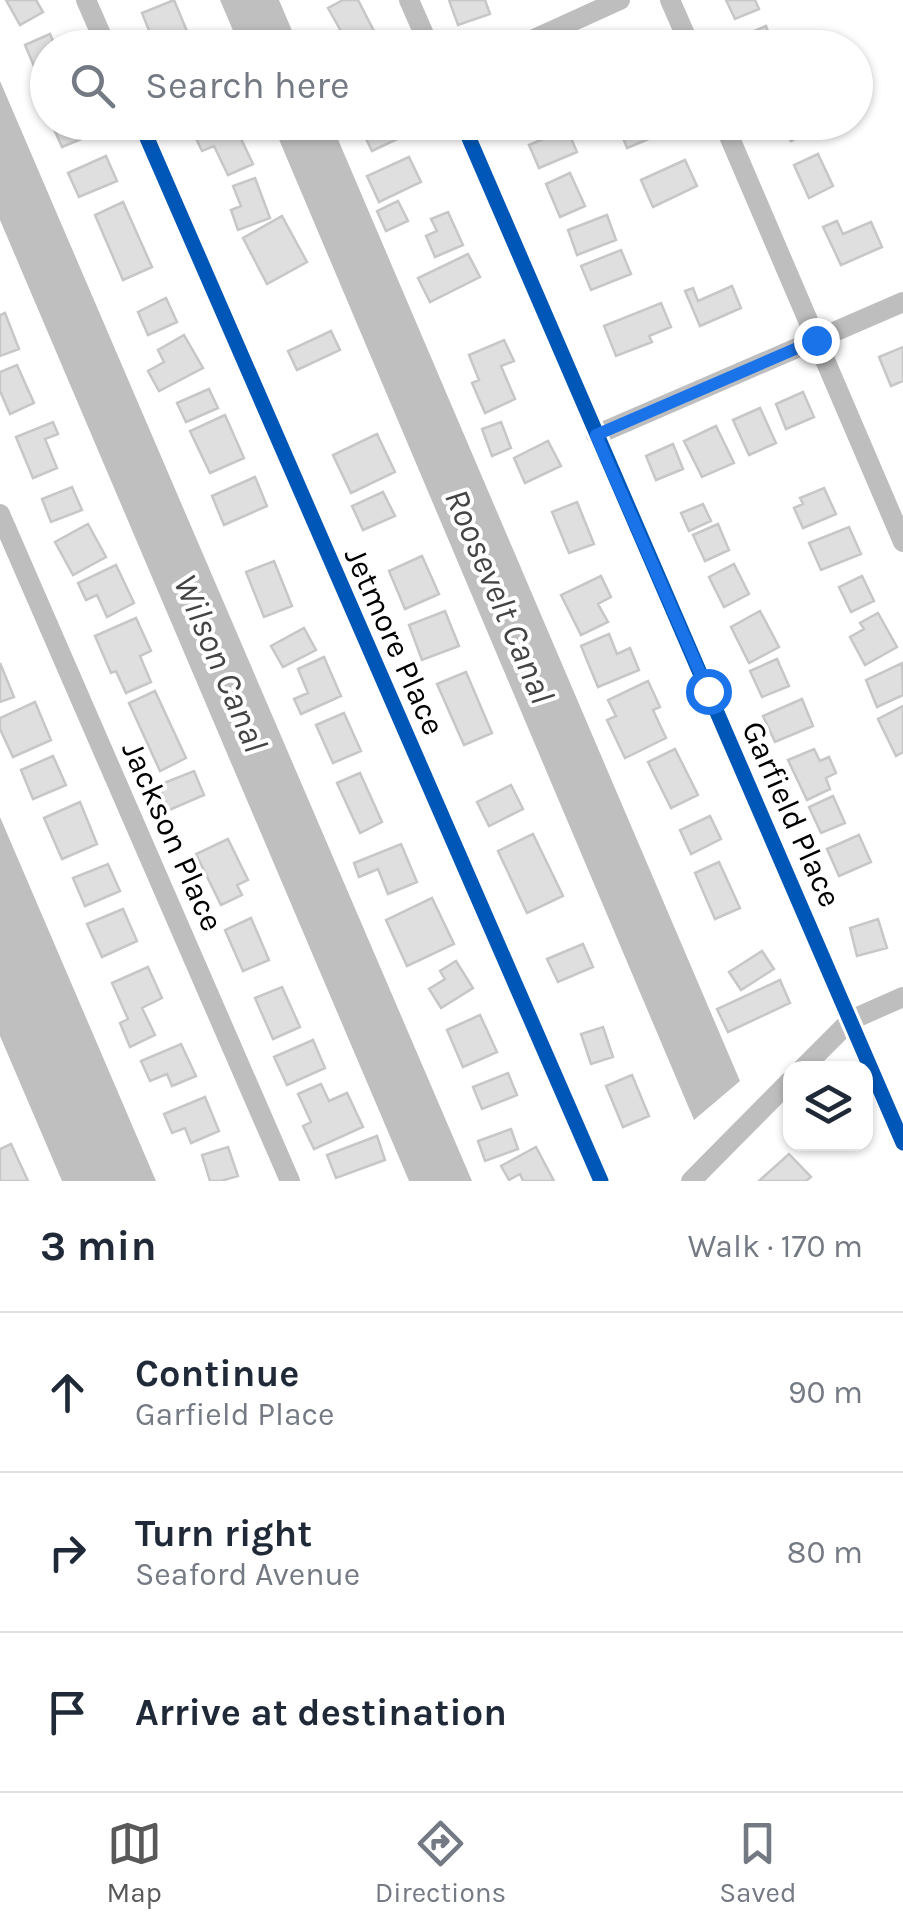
<!DOCTYPE html>
<meta charset="utf-8">
<style>
:root{--surface:#fff;--page:#f6f6f7;--text:#1f2937;--muted:#747a83;--line:#e0e1e3;--accent:#595959}
body{margin:0;font-family:Karla,sans-serif;background:var(--page);color:var(--text)}
.controls{position:absolute;right:30px;bottom:30px;display:grid;overflow:hidden;border-radius:20px;box-shadow:0 2px 8px #0004}
.controls button{width:90px;height:90px;display:grid;place-items:center;padding:0;border:0;border-bottom:2px solid var(--line);background:var(--surface);color:var(--text);font:50px sans-serif}
.stop{position:absolute;width:30px;height:30px;margin:-22px;border:8px solid #1a73e8;border-radius:50%;background:#fff}
.stop.end{background:#1a73e8;border-color:#fff;box-shadow:0 2px 10px #0008}
.list{margin:0;padding:0;list-style:none}
h2{display:flex;justify-content:space-between;align-items:center;height:130px;margin:0;padding:0 40px;font-size:42px}
h2 small{font-size:32px;font-weight:400;color:var(--muted)}
.list li{display:grid;grid-template-columns:65px 1fr auto;gap:30px;align-items:center;box-sizing:border-box;height:160px;padding:0 40px;border-top:2px solid var(--line)}
.list b{display:block;font-size:38px;white-space:nowrap}
.list p{margin:0;font-size:32px;white-space:nowrap;color:var(--muted)}
.list em{font-size:32px;font-style:normal;color:var(--muted)}
.icon{flex:none;width:55px;height:55px;fill:none;stroke:currentColor;stroke-width:2;stroke-linecap:round;stroke-linejoin:round}
.map{position:relative;flex:none;width:903px;height:1181px;overflow:hidden}
.search{position:absolute;background:var(--surface);box-shadow:0 2px 8px #0004;left:30px;right:30px;top:30px;height:110px;display:flex;align-items:center;gap:25px;box-sizing:border-box;padding:0 35px;border-radius:55px;color:var(--muted);font-size:38px}
.sheet{height:610px;background:var(--surface)}
nav{display:flex;justify-content:space-around;align-items:center;box-sizing:border-box;height:140px;border-top:2px solid var(--line);background:var(--surface);font-size:28px;color:var(--muted)}
nav a{display:grid;justify-items:center;gap:5px}
nav .on{color:var(--accent)}
.map>svg:first-child{display:block}
.water{fill:#bfbfbf}
.building{fill:#dfdfdf;stroke:#c7c7c7;stroke-width:2.5}
.lines{fill:none;stroke-linecap:round;stroke-linejoin:round}
.minor{stroke:#bebebe;stroke-width:20}
.cycleway-casing{stroke:#fff;stroke-width:21}
.cycleway{stroke:#0057b8;stroke-width:15}
.route{stroke:#1a73e8;stroke-width:12}
.labels{text-anchor:middle;stroke-width:8;stroke-linejoin:round;paint-order:stroke}
.street-label{font-size:32px;fill:#000;stroke:#fff}
.water-label{font-size:35px;font-style:italic;fill:#444;stroke:#fff}
</style>
<div class="map">
<svg width="903" height="1181" viewBox="0 0 903 1181">
<rect width="100%" height="100%" fill="#fff"/>
<path class="water" d="M220 0H279L299 47H240Z
M0 81 472 1181H409L0 220Z
M272 123H331L740 1081 694 1120Z
M0 817 156 1181H62L0 1036Z"/>
<path class="building" d="M6 0H36L43 12 20 25Z
M174 0 194 48H156L142 13Z
M343 0H358L375 33 350 47 328 8Z
M449 0H485L490 14 458 25Z
M726 0H755L759 9 735 19Z
M766 26 774 48H744L740 37Z
M50 34 56 48H48V91L45 92 25 45Z
M51 122H94L98 132 62 147Z
M202 122H233L253 164 228 175 214 146 202 151 191 128Z
M358 122H400L406 135 372 151Z
M617 122H667L670 130 627 148Z
M780 122H815L817 126 791 141Z
M567 129 577 152 539 168 529 145Z
M818 154 833 186 809 198 794 165Z
M106 156 117 181 79 197 68 173Z
M409 157 421 182 379 202 367 176Z
M685 160 697 186 653 207 641 180Z
M570 173 585 206 560 217 546 184Z
M255 178 270 218 238 230 231 210 241 206 233 186Z
M398 201 408 221 386 231 377 211Z
M123 202 152 267 123 280 95 215Z
M448 212 463 245 435 257 426 236 437 231 431 219Z
M607 215 616 240 577 255 568 230Z
M282 216 307 262 267 284 243 238Z
M837 221 843 234 871 222 882 247 841 265 823 227Z
M621 250 631 274 591 290 581 266Z
M468 254 480 277 430 302 418 278Z
M732 286 741 308 700 326 685 291 693 288 698 301Z
M166 298 177 322 148 335 138 312Z
M661 303 671 327 649 336 652 342 616 356 604 326Z
M5 313 19 349 0 356V315Z
M331 331 340 350 297 370 288 351Z
M184 335 203 368 159 391 148 371 164 362 158 350Z
M504 340 514 361 501 366 515 399 485 413 472 383 479 380 469 355Z
M903 347V381L891 386 879 357Z
M17 365 34 403 10 414 0 391V372Z
M209 389 218 408 186 422 177 403Z
M803 392 814 417 786 429 776 404Z
M760 408 776 443 749 455 733 420Z
M225 415 244 458 210 473 190 431Z
M53 422 58 434 45 439 57 468 33 478 16 437Z
M501 422 511 448 492 456 482 429Z
M716 426 734 463 702 477 684 441Z
M377 434 395 472 351 493 333 455Z
M548 441 561 466 525 483 514 458Z
M673 444 683 469 656 480 646 456Z
M255 477 267 506 224 525 212 496Z
M72 487 82 510 51 522 42 499Z
M824 488 836 514 803 528 794 508 803 504 800 498Z
M383 492 395 516 363 530 352 506Z
M577 502 594 544 569 553 552 512Z
M703 504 711 521 689 531 681 513Z
M88 524 106 557 73 575 55 542Z
M718 524 729 550 705 561 693 535Z
M849 527 861 554 821 570 809 543Z
M422 556 439 594 405 609 389 571Z
M274 561 292 606 264 617 246 572Z
M734 564 749 594 724 607 709 577Z
M116 565 134 603 107 617 97 595 86 600 78 583Z
M601 576 611 597 598 604 608 622 581 635 561 595Z
M862 576 874 601 851 612 839 587Z
M445 611 459 646 422 660 409 625Z
M760 611 779 647 749 663 731 627Z
M878 613 897 647 865 665 850 637 864 629 860 623Z
M136 618 151 651 140 656 151 682 126 693 116 671 111 673 95 636Z
M304 628 316 650 283 667 271 646Z
M609 634 617 654 630 648 639 670 598 687 581 646Z
M324 657 341 696 301 714 294 699 308 693 298 669Z
M777 659 789 686 762 697 750 671Z
M0 663 14 697 0 702Z
M902 663 903 695 877 707 866 680Z
M466 672 492 733 464 745 437 684Z
M648 681 660 707 653 710 666 738 625 758 607 720 616 716 608 700Z
M155 691 186 758 160 771 129 703Z
M802 699 813 726 775 742 763 716Z
M35 702 51 740 13 757 0 729V718Z
M903 706V752L896 756 878 719Z
M344 713 361 751 333 763 316 725Z
M675 749 698 795 671 808 648 762Z
M814 749 820 761 829 757 836 773 826 778 830 789 807 800 788 760Z
M53 756 66 785 33 799 21 770Z
M194 771 204 795 169 810 159 785Z
M360 773 382 822 360 833 337 783Z
M511 785 523 809 489 826 477 802Z
M833 796 845 823 821 833 809 807Z
M80 802 97 844 62 859 44 818Z
M710 816 721 839 691 854 680 830Z
M533 834 563 896 527 913 498 851Z
M859 835 871 862 839 876 827 849Z
M228 839 248 880 237 885 242 895 221 905 196 854Z
M401 844 417 882 388 894 378 869 359 877 354 863Z
M719 862 740 908 715 919 695 873Z
M108 864 120 891 85 906 73 878Z
M432 898 454 944 407 966 386 920Z
M123 909 137 941 102 957 87 924Z
M251 918 269 960 243 971 225 930Z
M878 919 887 948 857 956 850 928Z
M583 944 593 967 558 982 547 959Z
M762 951 774 969 741 990 729 972Z
M456 961 473 988 441 1008 429 989 445 979 440 971Z
M148 967 162 998 142 1008 155 1035 130 1047 120 1023 128 1019 112 983Z
M780 980 790 1003 728 1032 717 1009Z
M282 987 300 1027 273 1039 255 998Z
M480 1015 497 1052 463 1067 447 1030Z
M603 1027 613 1057 591 1064 581 1034Z
M313 1040 325 1068 287 1085 274 1057Z
M181 1044 196 1076 172 1086 167 1074 150 1081 141 1061Z
M508 1073 517 1095 482 1109 473 1087Z
M632 1075 649 1116 623 1127 606 1086Z
M321 1084 329 1101 347 1093 363 1127 314 1149 303 1126 311 1122 298 1094Z
M205 1097 219 1131 191 1143 185 1128 172 1133 164 1114Z
M511 1129 518 1149 485 1161 478 1141Z
M377 1136 385 1160 336 1178 327 1155Z
M11 1144 28 1181H0V1149Z
M228 1147 238 1176 221 1181H210L202 1155Z
M536 1147 554 1181H523L520 1174 509 1180 501 1166Z
M789 1154 811 1177 806 1181H759Z"/>
<g class="lines">
<path class="minor" d="M86 0 107 48
M409 0 430 48
M670 0 691 48
M514 48 620 0
M140 122 601 1181
M462 122 903 1143
M723 122 903 542
M596 435 903 302
M0 514 290 1181
M803 1068 851 1020 903 997
M691 1181 790 1081"/>
<g class="cycleway-casing">
<path id="cycleway" d="M140 122 601 1181
M462 122 903 1143"/>
</g>
<use href="#cycleway" class="cycleway"/>
</g>
<g class="lines">
<path class="route" d="M708 691 596 435 816 340"/>
</g>
<g class="labels">
<g class="street-label">
<text transform="translate(395 641) rotate(66)" y="11">Jetmore Place</text>
<text transform="translate(792 814) rotate(66)" y="11">Garfield Place</text>
<text transform="translate(173 836) rotate(66)" y="11">Jackson Place</text>
</g>
<g class="water-label">
<text transform="translate(500 596) rotate(67)" y="12">Roosevelt Canal</text>
<text transform="translate(221 663) rotate(67)" y="12">Wilson Canal</text>
</g>
</g>
</svg>
<div class="controls">
<button><svg class="icon" aria-label="layers" viewBox="0 0 24 24"><path d="M12 4l9 5-9 5-9-5zM3 14l9 5 9-5"/></svg></button>
</div>
<div class="stop" style="left:708px;top:691px"></div>
<div class="stop end" style="left:816px;top:340px"></div>
<div class="search"><svg class="icon" aria-label="search" viewBox="0 0 24 24"><circle cx="10" cy="10" r="6"/><path d="M15 15l6 6"/></svg>Search here</div>
</div>
<section class="sheet">
<h2>3 min<small>Walk · 170 m</small></h2>
<ul class="list">
<li><svg class="icon" aria-label="ahead" viewBox="0 0 24 24"><path d="M12 20V5M6 11l6-6 6 6"/></svg><div><b>Continue</b><p>Garfield Place</p></div><em>90 m</em></li>
<li><svg class="icon" aria-label="right" viewBox="0 0 24 24"><path d="M7 20v-9h11M14 6l5 5-5 5"/></svg><div><b>Turn right</b><p>Seaford Avenue</p></div><em>80 m</em></li>
<li><svg class="icon" aria-label="arrive" viewBox="0 0 24 24"><path d="M6 21V4h12l-3 4 3 4H6"/></svg><div><b>Arrive at destination</b></div></li>
</ul>
</section>
<nav>
<a class="on"><svg class="icon" aria-label="map" viewBox="0 0 24 24"><path d="M3 6l6-2 6 2 6-2v14l-6 2-6-2-6 2zM9 4v14M15 6v14"/></svg>Map</a>
<a><svg class="icon" aria-label="directions" viewBox="0 0 24 24"><path d="M12 3l9 9-9 9-9-9zM9 14v-3h6M13 9l2 2-2 2"/></svg>Directions</a>
<a><svg class="icon" aria-label="saved" viewBox="0 0 24 24"><path d="M7 4h10v16l-5-4-5 4z"/></svg>Saved</a>
</nav>
